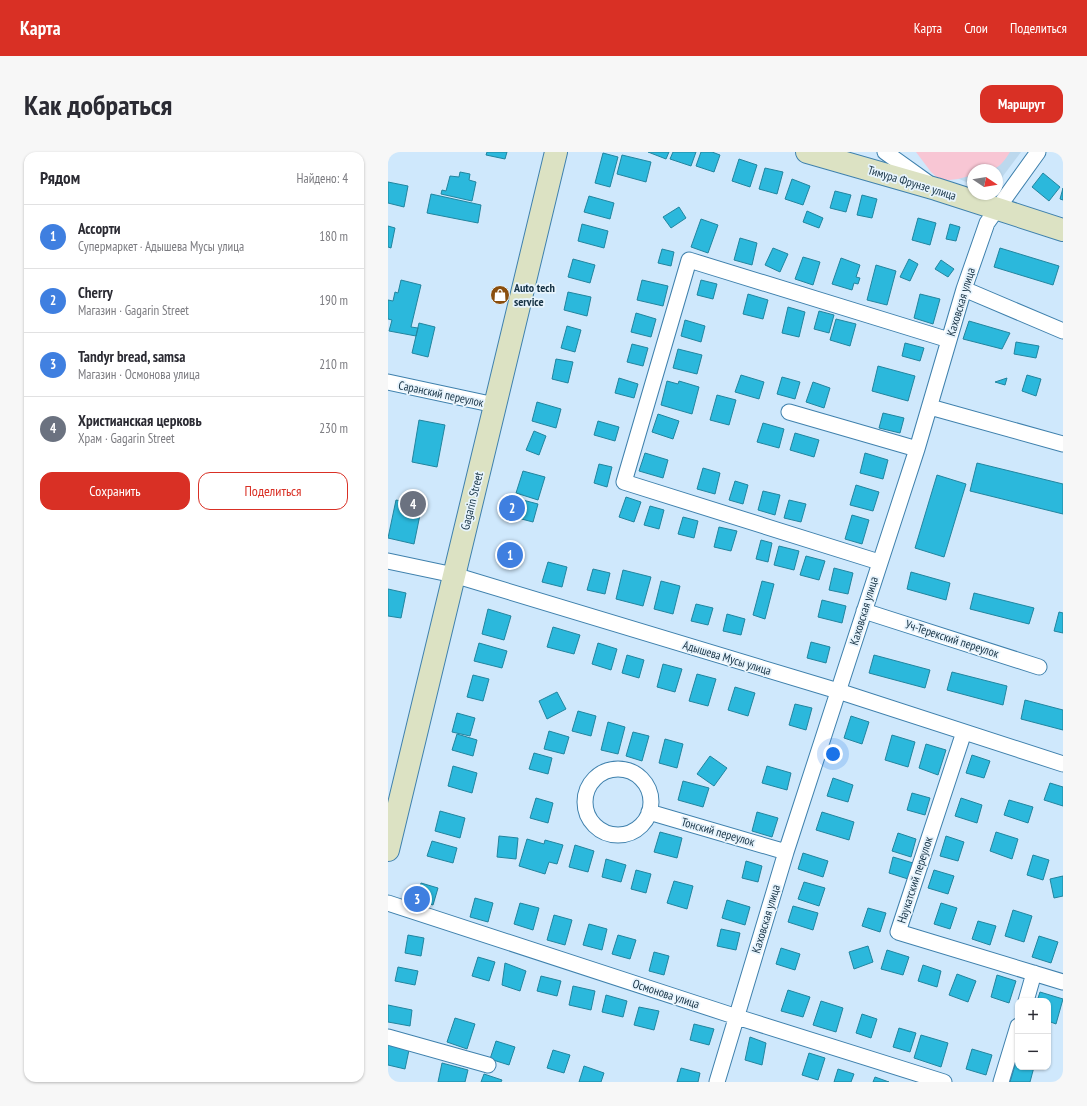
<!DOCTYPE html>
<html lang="ru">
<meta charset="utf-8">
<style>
:root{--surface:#fff;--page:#f7f7f7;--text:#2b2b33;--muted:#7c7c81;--line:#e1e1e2;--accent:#d93025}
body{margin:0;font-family:"PT Sans Narrow",sans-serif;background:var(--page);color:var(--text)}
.controls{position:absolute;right:12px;bottom:12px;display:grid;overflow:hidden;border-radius:8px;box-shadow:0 1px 3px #0004}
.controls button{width:36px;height:36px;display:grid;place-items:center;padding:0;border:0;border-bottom:1px solid var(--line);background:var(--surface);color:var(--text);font:20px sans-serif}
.compass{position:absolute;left:579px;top:12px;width:36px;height:36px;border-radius:50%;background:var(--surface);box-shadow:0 1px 3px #0004;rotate:102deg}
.you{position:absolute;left:445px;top:602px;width:14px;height:14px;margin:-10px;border:3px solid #fff;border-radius:50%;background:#1a73e8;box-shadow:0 0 0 6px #1a73e833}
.badge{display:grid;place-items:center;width:26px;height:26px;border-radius:50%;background:var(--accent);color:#fff;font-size:13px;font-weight:700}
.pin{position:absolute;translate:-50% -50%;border:2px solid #fff;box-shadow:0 1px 4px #0006}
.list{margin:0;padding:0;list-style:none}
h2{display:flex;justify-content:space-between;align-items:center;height:52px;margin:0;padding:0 16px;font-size:17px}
h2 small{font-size:13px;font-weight:400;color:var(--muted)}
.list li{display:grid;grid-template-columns:26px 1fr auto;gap:12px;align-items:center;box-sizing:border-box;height:64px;padding:0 16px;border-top:1px solid var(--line)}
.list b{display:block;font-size:15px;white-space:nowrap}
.list p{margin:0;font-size:13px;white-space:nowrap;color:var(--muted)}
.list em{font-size:13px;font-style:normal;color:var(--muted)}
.actions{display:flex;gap:8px;padding:12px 16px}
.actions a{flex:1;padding:9px 0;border:1px solid var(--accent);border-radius:12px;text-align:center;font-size:14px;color:var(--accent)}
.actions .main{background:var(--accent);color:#fff}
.map{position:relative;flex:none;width:675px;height:930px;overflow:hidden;border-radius:12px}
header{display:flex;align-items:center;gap:24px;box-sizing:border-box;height:56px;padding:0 20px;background:var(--accent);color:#fff}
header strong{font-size:19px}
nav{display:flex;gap:22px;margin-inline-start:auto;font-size:14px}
.intro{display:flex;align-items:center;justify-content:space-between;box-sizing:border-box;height:96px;padding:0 24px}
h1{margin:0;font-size:28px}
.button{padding:10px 18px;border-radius:12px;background:var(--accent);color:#fff;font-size:14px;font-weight:700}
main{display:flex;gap:24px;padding:0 24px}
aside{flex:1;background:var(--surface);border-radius:12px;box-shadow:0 1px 3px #0004}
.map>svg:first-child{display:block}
.built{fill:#bcd8ed}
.green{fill:#f8c6d4}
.building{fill:#2bb8dc;stroke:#22859f}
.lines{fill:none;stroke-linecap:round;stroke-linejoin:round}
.street-casing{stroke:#3f81ad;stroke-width:17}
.secondary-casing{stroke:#3f81ad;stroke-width:24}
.street{stroke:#fff;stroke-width:15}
.secondary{stroke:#dce2c3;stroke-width:22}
.labels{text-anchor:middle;stroke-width:3.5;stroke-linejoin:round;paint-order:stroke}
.street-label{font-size:12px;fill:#173345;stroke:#e7f4fd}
.poi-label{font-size:12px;font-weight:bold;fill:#173345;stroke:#e7f4fd;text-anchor:start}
</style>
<header>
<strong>Карта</strong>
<nav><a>Карта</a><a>Слои</a><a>Поделиться</a></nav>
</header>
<div class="intro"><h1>Как добраться</h1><a class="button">Маршрут</a></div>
<main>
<aside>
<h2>Рядом<small>Найдено: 4</small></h2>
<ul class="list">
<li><span class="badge" style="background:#3f7fe0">1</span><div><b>Ассорти</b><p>Супермаркет · Адышева Мусы улица</p></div><em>180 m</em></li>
<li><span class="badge" style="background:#3f7fe0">2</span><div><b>Cherry</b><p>Магазин · Gagarin Street</p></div><em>190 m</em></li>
<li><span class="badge" style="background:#3f7fe0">3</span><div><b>Tandyr bread, samsa</b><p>Магазин · Осмонова улица</p></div><em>210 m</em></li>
<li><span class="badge" style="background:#6b7280">4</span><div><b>Христианская церковь</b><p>Храм · Gagarin Street</p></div><em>230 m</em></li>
</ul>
<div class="actions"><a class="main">Сохранить</a><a>Поделиться</a></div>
</aside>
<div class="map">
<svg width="675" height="930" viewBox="0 0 675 930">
<rect width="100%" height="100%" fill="#cfe8fc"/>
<path class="built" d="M535 0H633L609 32V18H585V33L551 18Z"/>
<path class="green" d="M528 0H622C610 19 607 18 585 18V23L570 27 553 29 543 20Z"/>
<path class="building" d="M99 0H119L117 7 98 3Z
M260 0H281L278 7Z
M285 0H308L303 14 282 7Z
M313 0H324L332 3 326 20 308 14Z
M215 1 230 5 222 35 207 31Z
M234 3 263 10 258 30 229 22Z
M351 7 369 13 362 35 344 29Z
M377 16 395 20 389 42 371 37Z
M72 20 82 22 81 28 88 30 84 49 53 42 54 38 58 39 62 24 71 25Z
M655 21 672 35 661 49 644 35Z
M404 27 422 34 415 53 397 47Z
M0 30 20 34 16 55 0 51Z
M675 36V48L672 47Z
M447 39 463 43 458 60 442 56Z
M43 42 93 53 90 71 39 61Z
M474 43 489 47 484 66 469 63Z
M201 44 226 51 222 67 196 60Z
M291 55 298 66 283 76 275 65Z
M419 59 435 66 431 76 415 70Z
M530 66 548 71 542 93 524 88Z
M313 67 330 73 320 101 303 95Z
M194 72 220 79 216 96 190 89Z
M562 72 572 75 568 89 558 87Z
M0 74 7 76 3 96 0 95Z
M352 86 369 91 364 113 346 108Z
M385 96 400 102 392 120 377 113Z
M612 96 671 114 665 133 606 115Z
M274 97 286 100 283 114 270 111Z
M415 105 432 110 425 133 407 127Z
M453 106 472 113 468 125 472 126 470 132 466 131 464 138 444 132Z
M185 107 207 113 202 131 180 125Z
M521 107 530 112 522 129 512 125Z
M553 108 566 117 560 125 547 117Z
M488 113 508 119 499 153 479 148Z
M13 128 33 133 23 175 30 176 28 184 1 179 4 168 0 167V148L5 149 7 140 10 141Z
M254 128 280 134 275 154 249 148Z
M313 128 329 132 325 147 309 143Z
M180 140 203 145 199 164 176 158Z
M360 142 380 148 375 167 355 162Z
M532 142 552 147 545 172 526 166Z
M400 155 417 160 411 185 394 181Z
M431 159 446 163 441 181 426 177Z
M248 161 268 167 263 185 243 180Z
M448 167 468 172 462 194 442 188Z
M297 168 317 174 313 190 293 184Z
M581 169 622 181 614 197 575 187Z
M31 171 47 175 40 205 24 201Z
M179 174 193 178 187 200 173 196Z
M628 190 651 194 648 206 626 202Z
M517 191 536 196 532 209 514 204Z
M244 192 260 196 255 214 239 210Z
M290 197 314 203 309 222 285 216Z
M168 207 185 210 180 231 164 227Z
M490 214 527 224 520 249 484 239Z
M353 223 376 230 371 247 347 240Z
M639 223 653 227 648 244 634 239Z
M394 225 412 230 407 247 389 242Z
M231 226 250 232 246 246 227 241Z
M619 226 617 233 607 230Z
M279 229 290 232 291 229 311 235 304 262 273 253Z
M425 230 442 236 436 256 418 250Z
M329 243 348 248 341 273 322 268Z
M149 250 173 257 168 276 144 269Z
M495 261 516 266 512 281 491 276Z
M270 262 291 269 285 287 264 280Z
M31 268 57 273 49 315 24 310Z
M210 269 231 275 227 289 206 283Z
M375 271 396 277 391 296 369 290Z
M146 279 158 284 151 303 138 298Z
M407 281 431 288 426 305 402 298Z
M257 301 280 308 275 326 251 319Z
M477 301 500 308 495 327 472 321Z
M589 311 675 332V362L582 339Z
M211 312 224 315 219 335 206 331Z
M315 316 332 321 327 342 309 337Z
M135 319 157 325 150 348 128 341Z
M549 323 578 332 556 405 527 396Z
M347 329 360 333 355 352 341 348Z
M468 333 491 340 485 359 462 353Z
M375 339 392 343 387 363 370 358Z
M238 345 253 350 246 370 231 365Z
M127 346 150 352 145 370 122 364Z
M8 348 34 353 26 392 0 386Z
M401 348 418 352 413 370 396 366Z
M262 354 276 358 271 377 256 373Z
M464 363 481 368 474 392 457 387Z
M295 365 310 369 306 386 290 382Z
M331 375 349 379 343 399 326 395Z
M373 388 384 391 380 410 368 407Z
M115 392 132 395 128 414 111 410Z
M391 394 411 399 406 418 386 413Z
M418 404 437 409 431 428 412 423Z
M160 410 179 415 174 435 154 430Z
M446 416 465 421 460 442 441 438Z
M205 417 222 421 217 442 199 438Z
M235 418 263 425 255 454 228 447Z
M523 420 562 431 558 448 519 437Z
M273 429 292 434 285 462 266 457Z
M374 429 386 432 377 467 365 463Z
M0 437 18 441 13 466 0 464Z
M586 441 646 456 641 472 582 457Z
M434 448 458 454 454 471 430 465Z
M308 452 325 456 320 473 303 469Z
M100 457 123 464 116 488 94 482Z
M671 460 675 461V481L666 479Z
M339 462 357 467 353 483 335 479Z
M165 475 192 483 186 502 159 495Z
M423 490 442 495 438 511 419 506Z
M91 491 119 499 114 516 86 509Z
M210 491 229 497 223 518 204 512Z
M239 503 256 508 251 526 234 521Z
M486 503 542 518 537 536 481 521Z
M275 512 294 517 287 540 269 535Z
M564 520 619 534 615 553 559 538Z
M309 522 328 527 320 554 301 549Z
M85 523 101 527 95 549 79 545Z
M347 535 367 541 360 564 340 558Z
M169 540 178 557 159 567 151 549Z
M637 548 675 558V578L633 567Z
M407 552 424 556 418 578 401 573Z
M190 559 208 564 203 584 184 579Z
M69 561 87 566 82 584 64 580Z
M463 564 481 570 474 592 456 586Z
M220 570 237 575 230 602 213 598Z
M161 579 181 585 176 602 156 597Z
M245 580 261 584 254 609 238 604Z
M69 582 89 588 85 604 64 598Z
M504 583 527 590 520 615 497 608Z
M277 587 295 592 289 616 271 611Z
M538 592 558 598 550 623 531 616Z
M146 601 164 606 160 622 141 617Z
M584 603 602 609 596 626 578 621Z
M322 604 339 616 326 634 309 622Z
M65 614 89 621 84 641 60 634Z
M379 614 403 621 399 638 374 631Z
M445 626 465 633 460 650 439 644Z
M295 629 321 636 315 655 290 648Z
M662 631 675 635V654L656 648Z
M524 641 542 646 537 663 519 658Z
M148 646 165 651 160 671 142 666Z
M573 646 594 653 589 671 567 664Z
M621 648 645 655 640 671 616 663Z
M52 659 77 666 72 686 47 679Z
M369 660 390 666 384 685 364 679Z
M434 660 466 670 461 688 428 678Z
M272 680 294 686 289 706 266 700Z
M608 680 630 687 624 707 602 699Z
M510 681 528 687 523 705 504 699Z
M111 684 130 686 128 707 109 705Z
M558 684 576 690 570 709 552 704Z
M139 687 156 692 157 688 175 693 169 712 161 710 157 722 131 714Z
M44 689 69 696 65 711 39 704Z
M187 693 206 699 200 720 181 715Z
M415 701 440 709 435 725 410 717Z
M645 703 661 708 655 728 639 723Z
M505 705 525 711 520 727 501 721Z
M218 707 238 713 233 730 214 725Z
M358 709 374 714 370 730 354 726Z
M248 718 263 722 258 741 243 737Z
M546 718 566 724 560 742 540 736Z
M675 724V744L666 746 662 727Z
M286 729 305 734 299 757 279 751Z
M416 730 437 736 431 754 410 747Z
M33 731 50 736 45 753 28 748Z
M87 746 105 751 100 770 82 765Z
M339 748 362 755 357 773 334 766Z
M132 751 151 756 145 778 126 772Z
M553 751 569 756 562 777 546 772Z
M405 754 430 761 425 778 400 770Z
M480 756 498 761 492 780 474 774Z
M625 758 644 764 636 790 617 784Z
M166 763 184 768 177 793 159 788Z
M590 769 608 774 602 793 584 787Z
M201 772 219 777 214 798 195 793Z
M333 777 352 781 348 798 329 794Z
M20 783 36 786 33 804 17 801Z
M230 783 248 788 242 807 224 802Z
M651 784 670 790 663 811 644 805Z
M480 794 485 810 466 817 461 800Z
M393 796 412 802 407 818 388 812Z
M499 798 521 805 515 823 493 817Z
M266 800 281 804 276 823 261 819Z
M90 805 107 810 101 829 84 824Z
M117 811 138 819 132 839 114 833Z
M535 813 553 819 549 835 530 829Z
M10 815 30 819 27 833 7 829Z
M569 822 588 829 580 850 561 843Z
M609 823 628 829 621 851 603 845Z
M153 824 173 829 169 844 149 839Z
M185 834 207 839 203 858 181 853Z
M400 838 422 845 415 865 393 859Z
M652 840 675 847 668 872 660 869V849H649Z
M218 843 239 849 235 865 214 860Z
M433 849 455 856 448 880 425 873Z
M0 853 24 858 22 874 0 870Z
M251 855 271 859 266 878 246 873Z
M474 862 489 867 483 886 468 881Z
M67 866 87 872 79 897 59 890Z
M306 872 326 877 321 893 302 888Z
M511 876 528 881 522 900 505 895Z
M533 883 560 891 553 915 526 906Z
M362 885 378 891 374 913 357 908Z
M108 889 127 895 121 913 102 907Z
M0 893 21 898 17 917 0 913Z
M584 897 604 903 598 923 578 917Z
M165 898 182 903 176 921 159 916Z
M421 901 437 906 430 928 414 923Z
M628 910 630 915H646L642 930H622Z
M54 911 80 918 77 930H50Z
M196 914 216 921 213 930H191Z
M293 916 312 921 310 930H289Z
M450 917 466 922 463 930H446Z
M96 922 114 928 113 930H93Z
M487 925 501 930H485Z"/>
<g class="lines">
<g class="street-casing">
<path id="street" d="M497 0 539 30
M576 137 675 179
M0 230 107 253
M542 255 675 292
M401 260 529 297
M0 409 66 423 450 539 675 612
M491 410 236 330 301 108 561 188
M476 459 651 515
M576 580 510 780 675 830
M197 650a33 33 0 1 1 66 0a33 33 0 1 1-66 0Z
M261 660 398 700
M0 751 349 865 556 930
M638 849 646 821
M0 885 100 913
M329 930 398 700 529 297 576 137 599 71 650 0
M613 930 630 874"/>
</g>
<g class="secondary-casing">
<path id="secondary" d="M419 0 548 37 675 78
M0 698 168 0"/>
</g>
<use href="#street" class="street"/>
<use href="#secondary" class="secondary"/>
</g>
<defs>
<g id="shop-disc" transform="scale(1)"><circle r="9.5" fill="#8a4e0d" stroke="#e7f4fd"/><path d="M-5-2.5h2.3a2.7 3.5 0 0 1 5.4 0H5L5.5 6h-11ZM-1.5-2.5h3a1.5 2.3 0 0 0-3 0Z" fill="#fff"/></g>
</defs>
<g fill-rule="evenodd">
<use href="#shop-disc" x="112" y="143"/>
</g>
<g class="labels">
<g class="street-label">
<text transform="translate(524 31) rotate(17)" y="4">Тимура Фрунзе улица</text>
<text transform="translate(573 150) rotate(-73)" y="4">Каховская улица</text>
<text transform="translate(53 242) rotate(12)" y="4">Саранский переулок</text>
<text transform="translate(84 349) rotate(-76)" y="4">Gagarin Street</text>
<text transform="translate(476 459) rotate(-73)" y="4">Каховская улица</text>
<text transform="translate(564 487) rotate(18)" y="4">Уч-Терекский переулок</text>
<text transform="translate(339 506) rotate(17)" y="4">Адышева Мусы улица</text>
<text transform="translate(330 680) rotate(16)" y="4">Тонский переулок</text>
<text transform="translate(527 728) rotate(-72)" y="4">Наукатский переулок</text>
<text transform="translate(378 767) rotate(-73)" y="4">Каховская улица</text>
<text transform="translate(278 842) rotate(18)" y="4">Осмонова улица</text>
</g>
<g class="poi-label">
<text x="126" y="140">Auto tech<tspan x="126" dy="14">service</tspan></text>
</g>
</g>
</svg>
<div class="controls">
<button>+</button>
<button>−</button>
</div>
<svg class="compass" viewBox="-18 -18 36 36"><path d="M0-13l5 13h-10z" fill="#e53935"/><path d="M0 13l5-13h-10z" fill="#7c7c81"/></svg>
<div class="you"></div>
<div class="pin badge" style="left:122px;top:403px;background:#3f7fe0">1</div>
<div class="pin badge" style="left:124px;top:356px;background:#3f7fe0">2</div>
<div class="pin badge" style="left:29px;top:747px;background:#3f7fe0">3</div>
<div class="pin badge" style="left:25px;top:352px;background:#6b7280">4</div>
</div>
</main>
